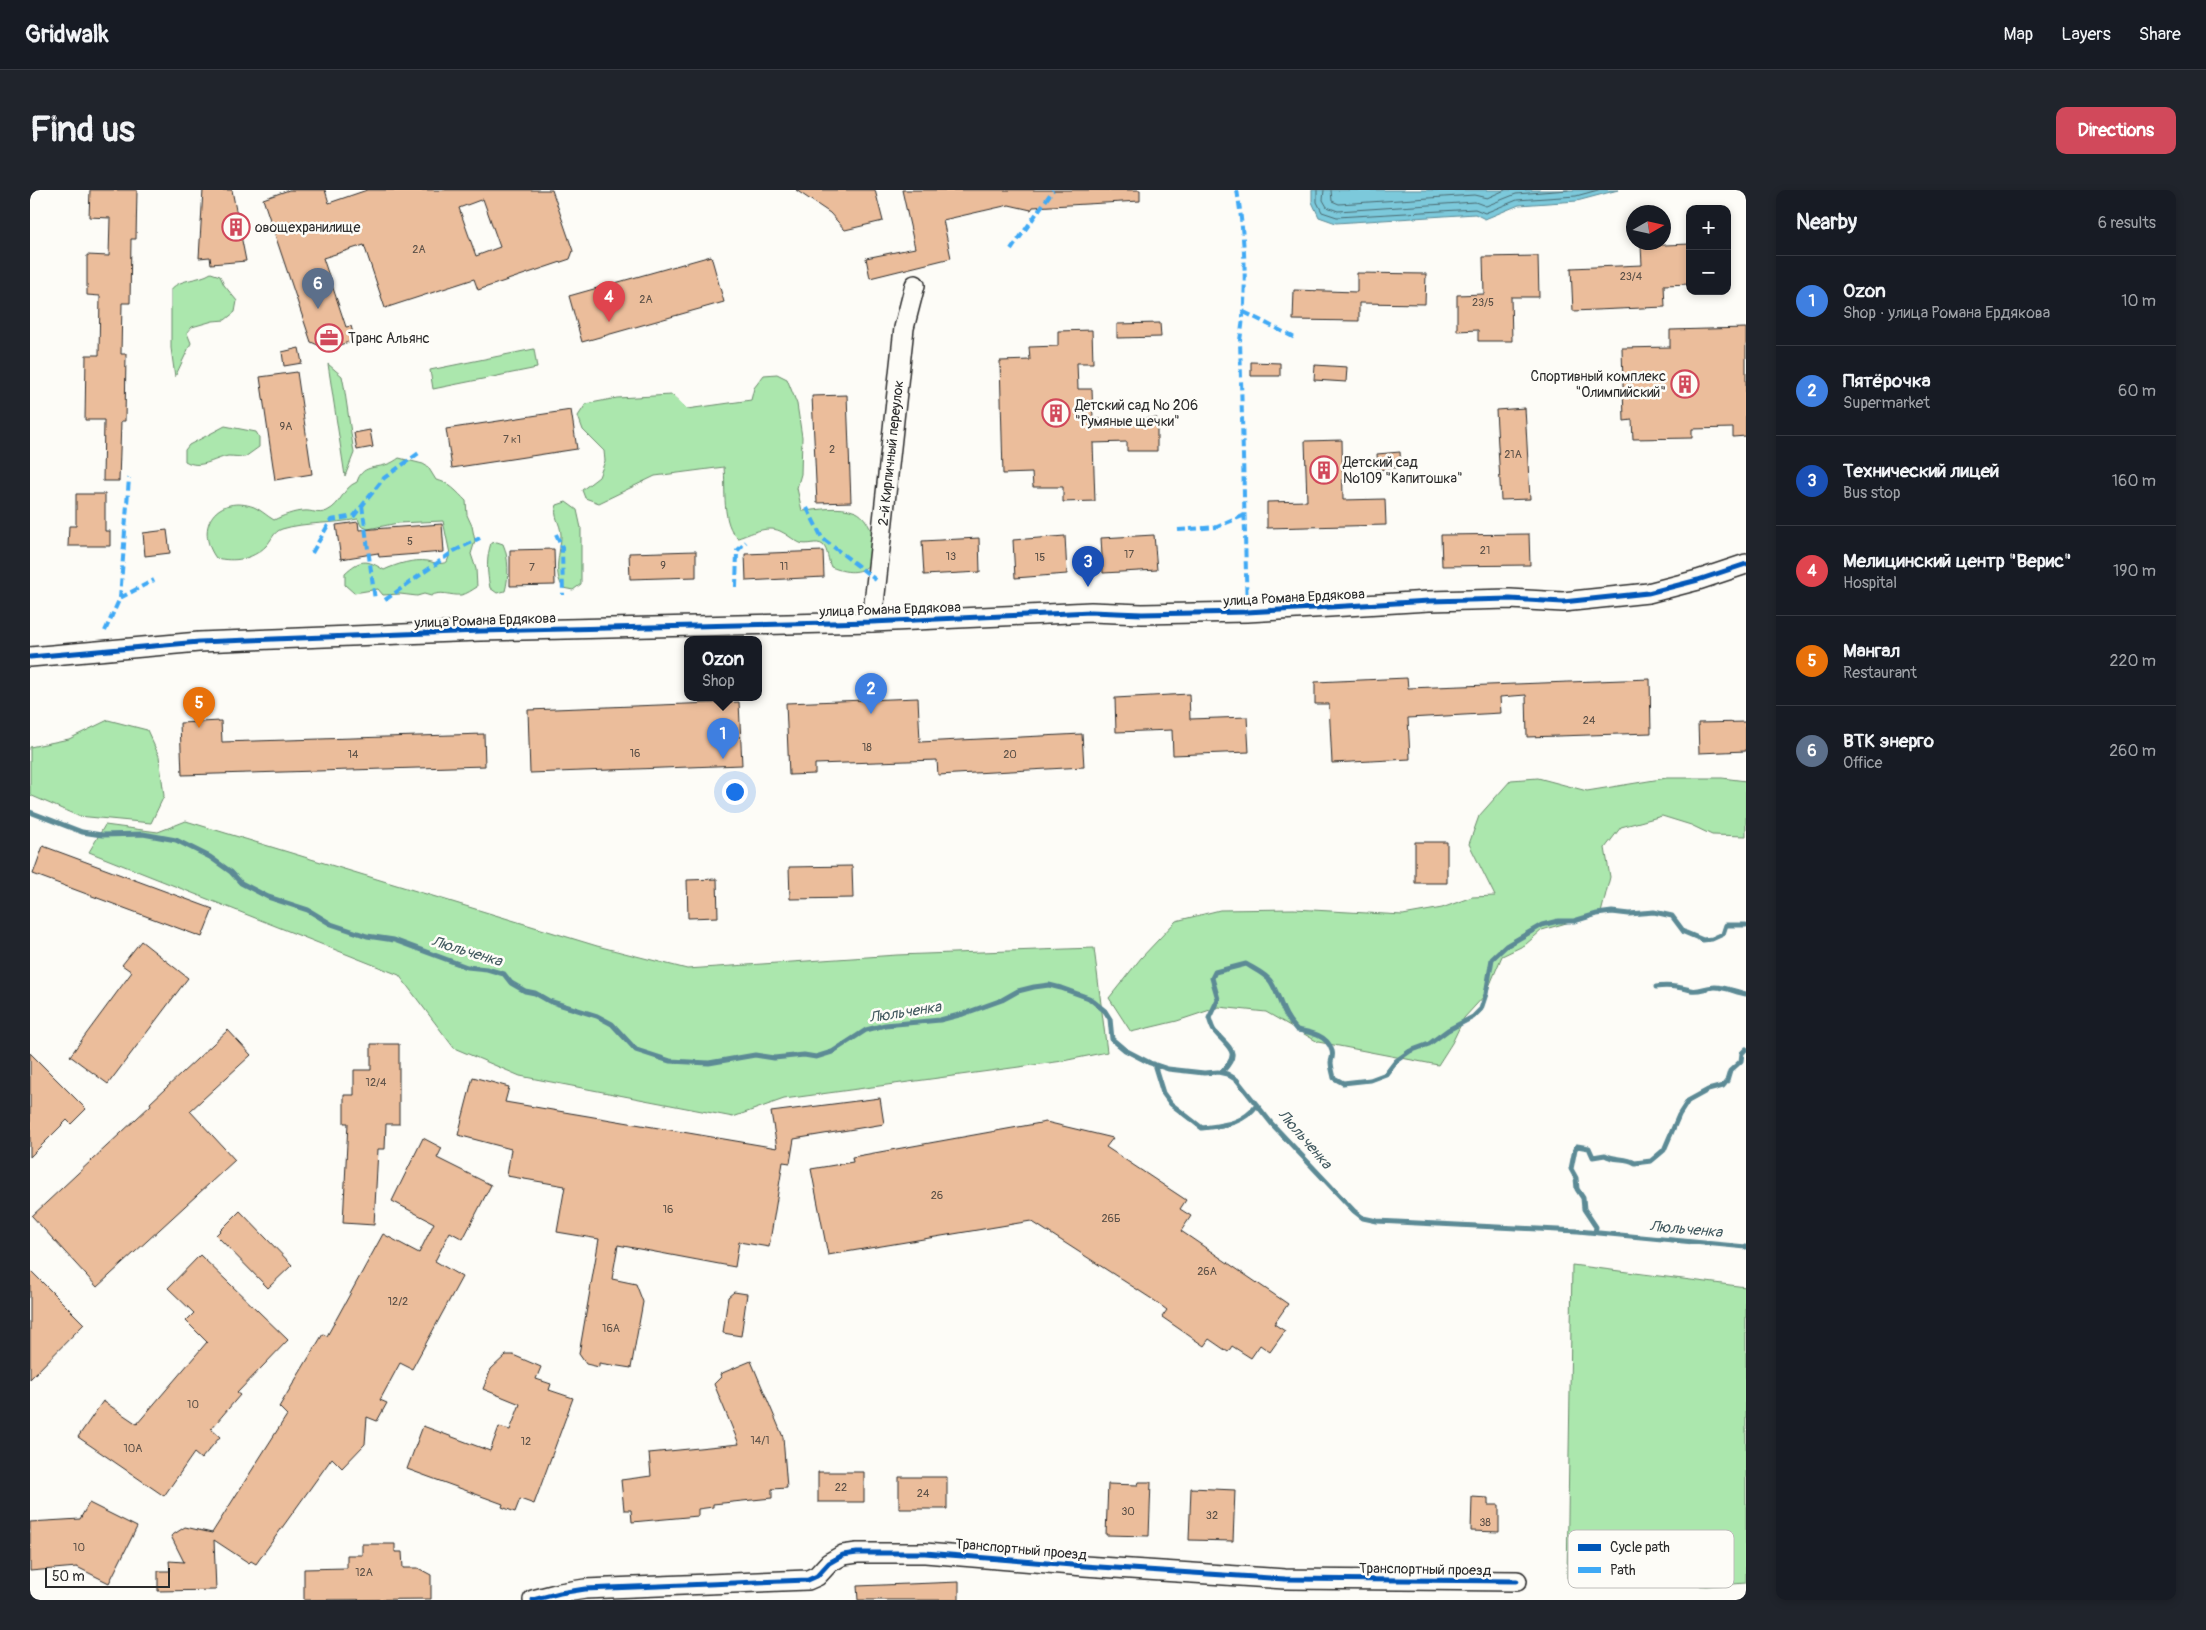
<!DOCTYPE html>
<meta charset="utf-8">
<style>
:root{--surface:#171b24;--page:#20242c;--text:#f1f3f6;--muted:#9ea1a6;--line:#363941;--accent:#d1495b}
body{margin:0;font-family:Pangolin,sans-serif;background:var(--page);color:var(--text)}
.controls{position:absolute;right:15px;top:15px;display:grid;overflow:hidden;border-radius:10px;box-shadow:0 2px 8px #0003}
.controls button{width:45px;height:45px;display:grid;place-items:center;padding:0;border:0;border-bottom:1px solid var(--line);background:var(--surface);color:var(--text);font:25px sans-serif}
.compass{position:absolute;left:1596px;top:15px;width:45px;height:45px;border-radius:50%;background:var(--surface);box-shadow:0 2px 8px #0003;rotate:81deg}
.scale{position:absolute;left:15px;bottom:12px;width:125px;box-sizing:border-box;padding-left:5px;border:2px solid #2b2b2b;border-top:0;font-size:14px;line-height:18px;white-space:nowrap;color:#2b2b2b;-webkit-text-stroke:4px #fdfcf7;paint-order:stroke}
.you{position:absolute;left:704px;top:601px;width:18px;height:18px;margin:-12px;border:4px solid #fff;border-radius:50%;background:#1a73e8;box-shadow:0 0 0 8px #1a73e833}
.badge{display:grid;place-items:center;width:32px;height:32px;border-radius:50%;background:var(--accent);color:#fff;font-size:16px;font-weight:700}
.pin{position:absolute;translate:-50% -41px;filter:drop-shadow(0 1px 2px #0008)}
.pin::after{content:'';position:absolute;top:26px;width:18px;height:15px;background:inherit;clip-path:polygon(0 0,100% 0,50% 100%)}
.popup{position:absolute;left:654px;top:446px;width:78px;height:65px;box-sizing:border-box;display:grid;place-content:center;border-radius:10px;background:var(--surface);filter:drop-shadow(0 1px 4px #0005);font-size:16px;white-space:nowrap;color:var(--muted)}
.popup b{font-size:19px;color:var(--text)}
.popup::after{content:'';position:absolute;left:50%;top:100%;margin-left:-10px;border:10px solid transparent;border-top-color:var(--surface)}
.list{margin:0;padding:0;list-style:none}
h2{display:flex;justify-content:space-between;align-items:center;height:65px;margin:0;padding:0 20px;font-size:21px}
h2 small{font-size:16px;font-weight:400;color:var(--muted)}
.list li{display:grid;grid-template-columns:32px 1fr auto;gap:15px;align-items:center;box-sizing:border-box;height:90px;padding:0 20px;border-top:1px solid var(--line)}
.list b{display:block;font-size:19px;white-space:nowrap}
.list p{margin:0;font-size:16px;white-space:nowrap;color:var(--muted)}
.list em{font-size:16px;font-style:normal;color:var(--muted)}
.map{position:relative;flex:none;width:1716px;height:1410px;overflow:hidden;border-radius:10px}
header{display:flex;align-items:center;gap:30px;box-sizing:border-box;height:70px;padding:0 25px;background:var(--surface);border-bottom:1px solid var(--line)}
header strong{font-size:24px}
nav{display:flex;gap:28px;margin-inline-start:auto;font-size:18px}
.intro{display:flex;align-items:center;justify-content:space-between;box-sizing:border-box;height:120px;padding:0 30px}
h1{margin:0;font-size:35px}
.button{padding:12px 22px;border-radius:10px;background:var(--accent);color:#fff;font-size:18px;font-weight:700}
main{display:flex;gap:30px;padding:0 30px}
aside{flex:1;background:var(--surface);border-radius:10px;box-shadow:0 2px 8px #0003}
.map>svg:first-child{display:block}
.green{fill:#abe7ad;stroke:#6b896c}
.water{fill:#7cc9db;stroke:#5c8a95}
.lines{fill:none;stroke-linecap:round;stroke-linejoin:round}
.shore{stroke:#4b6a71;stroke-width:1}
.stream{stroke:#5c8a95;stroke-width:5}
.building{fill:#ebbd9b;stroke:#2b2b2b;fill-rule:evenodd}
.minor-casing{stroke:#2b2b2b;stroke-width:22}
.minor{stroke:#fdfcf7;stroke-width:19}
.quiet{stroke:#3fa9f5;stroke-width:4;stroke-dasharray:8 4;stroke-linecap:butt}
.cycleway-casing{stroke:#fdfcf7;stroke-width:8}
.cycleway{stroke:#0057b8;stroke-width:5}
.labels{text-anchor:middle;stroke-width:5;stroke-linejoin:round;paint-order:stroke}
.number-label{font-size:11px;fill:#5b5047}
.poi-label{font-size:14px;fill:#2b2b2b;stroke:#fdfcf7;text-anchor:start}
.street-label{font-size:14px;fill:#2b2b2b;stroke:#fdfcf7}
.water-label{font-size:15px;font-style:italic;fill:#435a60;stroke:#fdfcf7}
.key{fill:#fdfcf7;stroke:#bebdba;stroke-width:1}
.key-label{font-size:14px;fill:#2b2b2b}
</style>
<header>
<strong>Gridwalk</strong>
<nav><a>Map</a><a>Layers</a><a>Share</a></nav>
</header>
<div class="intro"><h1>Find us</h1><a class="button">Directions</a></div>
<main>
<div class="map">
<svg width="1716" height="1410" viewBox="0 0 1716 1410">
<rect width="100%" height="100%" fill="#fdfcf7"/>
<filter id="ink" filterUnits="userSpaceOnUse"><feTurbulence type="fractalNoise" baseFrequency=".02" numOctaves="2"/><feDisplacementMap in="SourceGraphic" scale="10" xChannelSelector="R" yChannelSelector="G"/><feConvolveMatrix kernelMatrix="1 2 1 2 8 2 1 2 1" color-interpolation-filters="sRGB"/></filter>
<g filter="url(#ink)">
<path class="green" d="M181 83 190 86 194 95 207 111 205 122 195 130 183 131 162 137 157 143 161 153 145 187 141 158V99C152 88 168 91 181 83Z
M504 159 507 178 403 199 400 180Z
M298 174 312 186 314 196 324 263 315 286Z
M747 184 757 189 767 214 772 247 771 284 767 298 772 321C791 320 808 315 826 322 849 332 859 400 801 377 798 371 798 360 793 355 786 350 778 356 770 353 763 350 757 344 750 341 736 335 721 344 708 348 691 335 696 298 694 277L625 286 569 313 555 308 552 300 569 287 575 271 574 261 553 240 548 226 556 214 587 208 642 205 657 219 721 210 724 198 734 185Z
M195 236 226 242 229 247V257L215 267C210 267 204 266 198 266 183 269 170 280 155 271V260L159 255Z
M369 268 393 274 398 277 406 290C419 292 427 302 436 311L437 325 442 336 445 351 441 364 446 379 447 397C442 400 437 404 431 405 421 406 410 400 401 406L394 404 387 406 370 404 353 405 348 399 324 403 315 395V383C330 369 337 369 354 380 367 374 383 369 398 371 406 373 409 375 417 372L420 364 413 331 368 333 338 339 331 336 328 329C303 334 275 332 252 339 243 342 242 350 236 356 222 370 204 372 186 368 163 336 188 304 224 317 231 320 237 326 244 330 252 326 265 321 274 321 282 320 288 325 297 321 312 314 312 298 327 292 332 275 344 279 358 274 362 273 366 270 369 268Z
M536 312 547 320 551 338V394L543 400 533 398C522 380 531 364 531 345 531 333 522 326 527 315Z
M467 352 473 354C479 367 479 388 475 401L467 403 460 398C457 382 456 369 461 353Z
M78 530 117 540 129 566 134 606 121 633 48 626 0 605V557L39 549Z
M1508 588 1557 601 1637 588H1692L1716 591V646L1682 645 1661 635 1632 626 1591 637 1575 658 1580 687 1571 723 1512 740 1495 755 1472 766 1456 804 1434 828 1422 853 1408 875 1288 852 1236 822 1189 817 1147 831 1101 842 1079 808 1111 768 1146 731 1190 720 1264 719 1373 725 1412 718 1442 707 1465 706 1439 654 1449 626 1481 590Z
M156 631 567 756 657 779 867 765 1064 758 1077 862 1033 871 754 909 703 927 490 886 424 858 369 785 59 662 75 635 128 642Z
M1542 1075 1716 1097V1393L1676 1396 1537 1388Z"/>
<path class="water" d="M1282 0H1588L1547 11 1489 15 1455 29 1445 24 1306 33 1289 27 1282 12Z"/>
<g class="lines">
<path class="shore" d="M1287 0V12L1292 22 1307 27 1445 19 1455 23 1487 10 1546 6 1568 0
M1294 0 1293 10 1297 17 1308 21 1445 12 1456 16 1486 4 1538 0
M1301 0 1302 11 1309 14 1444 5 1457 8 1475 0"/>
<path class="stream" d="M0 622 52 642 72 645 113 644 146 650 180 667 201 682 211 693 238 707 278 720 301 734 337 746 364 750 437 777 457 779 474 784 481 793 495 801 505 803 519 811 567 826 582 834 606 860 640 871 679 873 725 865 744 868 774 865 786 867 802 862 836 840 855 835 910 830 933 824 972 810 988 801 1004 797 1019 795 1031 798 1059 808 1075 821 1080 829 1082 849 1095 860 1120 873 1138 879 1174 883 1188 882 1197 884 1207 890 1242 934 1324 1021 1333 1028 1347 1031 1548 1041 1716 1057
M1626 797C1637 795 1650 797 1661 800 1668 802 1677 797 1685 797 1696 797 1705 802 1716 804
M1124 874 1133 903 1141 914 1172 938C1195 935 1213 934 1227 915
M1192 882C1211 862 1200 859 1186 843 1182 840 1181 833 1179 828L1188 809 1182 788 1185 782 1216 774C1224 779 1236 784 1241 792 1252 810 1250 822 1267 840 1280 842 1298 845 1302 861 1303 864 1302 869 1301 872 1301 877 1303 883 1304 888L1313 893 1340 890 1356 884 1366 871 1380 861 1399 854 1418 840 1443 827 1451 819 1456 804 1462 769 1476 756 1512 735 1528 731H1544L1567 724 1582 722 1599 724 1624 722 1642 726 1654 742 1673 750 1682 749 1693 744 1696 735H1716
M1565 1043 1566 1037 1554 1019 1553 1008 1547 999 1546 988 1541 979 1545 959 1547 956 1559 958 1563 967 1575 965C1585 971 1596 967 1605 973L1621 971 1627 966 1634 960 1649 925 1658 911 1678 900 1693 896 1697 891 1700 881 1711 871 1712 863 1716 859"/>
</g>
<path class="building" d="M60 0H107L106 49H101L100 113H92L91 164H96L95 231H91L89 291H73L74 230H55L56 165H69L70 106 57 105V65L79 66 80 28 59 27Z
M173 0H202L216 71 181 74 180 67 169 68Z
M259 0H295L299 13 337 0H522L543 61 540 69 448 100 444 89 355 118 334 55 293 68 316 137 321 136 325 150 297 159 281 152 233 9ZM453 9 470 57 446 66 429 18Z
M766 0H845L853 31 815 40 800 23Z
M872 0H1110V11L1003 17 1001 20 979 15 913 30 921 68 840 88 836 68 885 58Z
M1660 54V94L1634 95 1635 117 1543 121 1541 78 1612 75 1611 56Z
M681 66 694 112 552 152 539 106Z
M1508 66 1509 107H1481L1482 151H1448V140L1427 141V105L1454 104 1453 67Z
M1327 83 1396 84 1395 114 1329 113V131L1263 130 1264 100 1327 102Z
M1130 133 1131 147 1087 148V134Z
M1716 138V246L1703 247V238L1662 239V248L1603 249 1602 230 1594 231 1592 158 1640 157V140Z
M1062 140 1063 173H1047L1048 199H1062L1063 229 1127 228V261H1097V252L1063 253 1065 311 1033 312V297H1003L1002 283 973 284 970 171 1000 170 999 157 1028 156V141Z
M269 158 272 173 254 176 252 162Z
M1221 172 1250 173V186H1221Z
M1285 175 1317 177 1316 192 1284 190Z
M267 182 282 284 245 290 230 187Z
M817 205 821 312 787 313 782 206Z
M1495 218 1500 309 1471 310 1466 220Z
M541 220 547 259 422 278 416 239Z
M340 240 343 257 327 260 324 243Z
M1312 250 1313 310 1355 309 1356 335 1237 338V312L1277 311 1275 251Z
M1370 262 1371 277 1348 280 1347 264Z
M46 304H75V341H80V356H38L39 336H46Z
M328 332 329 340 412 334 414 362 349 367 348 363 311 369 306 335Z
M137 340 140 363 115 366 113 343Z
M1499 344 1500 375 1412 376 1411 345Z
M1124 345 1127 380 1073 383 1071 348Z
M1035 346 1037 384 985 388 983 350Z
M949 348 950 382 894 385 892 351Z
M524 359 525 395 480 396V360Z
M666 361V387L600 389 599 363Z
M793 361 794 387 716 391 715 364Z
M1377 488 1378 498 1620 489 1621 543 1497 547 1496 505 1470 507 1471 523 1378 528 1380 569 1302 573 1299 514H1285V492Z
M1159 504 1160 529 1217 527 1219 562 1143 565 1142 540 1086 542 1085 508Z
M888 508 890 552 1052 544 1054 577 908 585 907 570 785 574V584L759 585 756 513Z
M709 512 712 575 500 583 498 520Z
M191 531 192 552 454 544 455 576 152 585 150 533Z
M1716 532V561L1669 563 1668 533Z
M1385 652H1417V693H1385Z
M13 656 183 719 172 747 3 684Z
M822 676 823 708 760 709 759 677Z
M687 689 688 727 658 728 657 690Z
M111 751 158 788 78 894 40 866 102 782 92 775Z
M198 840 221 865 160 921 205 970 67 1097 2 1026 121 915 120 913Z
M341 854H369V934H356L355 959H348L344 1035 313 1033 318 933H314V905H324V880H341Z
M0 863 56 919 41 934 37 930 0 967Z
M443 887 479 897 475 912 747 958 741 922 850 908 854 934 764 949 760 973 753 972 739 1057 709 1052 705 1077 588 1055 582 1089 606 1094 613 1112 601 1178 569 1173V1177L556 1174 549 1164 569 1049 527 1042 535 996 477 986 481 959 428 945Z
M1016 932 1083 948 1076 957 1156 1010 1150 1019 1161 1026 1151 1041 1258 1114 1244 1134 1255 1141 1240 1162 1230 1155 1221 1168 1202 1156 1198 1162 1179 1149 1174 1156 1132 1127 1137 1120 1125 1111 1001 1031 798 1065 781 979 823 972 822 967Z
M393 948 412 958 407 968 461 995 433 1049 420 1042 405 1071 432 1087 382 1179 370 1173 350 1210 357 1213 347 1231 337 1227 335 1254 312 1278 302 1268 226 1374 221 1371 219 1373 184 1350 186 1400 128 1401V1381H140L139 1371 154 1372 141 1346 155 1337 182 1343 257 1225 249 1217 293 1144 297 1146 353 1044 389 1063 404 1033 362 1011Z
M210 1021 262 1075 238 1098 186 1045Z
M170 1065 258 1150 207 1203 210 1205 181 1239 190 1247 171 1269 164 1263 134 1306 48 1247 73 1211 107 1234 177 1152 156 1131 164 1123 138 1098Z
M0 1080 54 1134 0 1189Z
M704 1102 717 1104 711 1146 693 1143 698 1107Z
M476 1165H483L511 1177 506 1189 521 1194 519 1200 543 1208 504 1314 490 1309 485 1322 472 1317 473 1314 377 1279 393 1236 460 1261 469 1237 480 1240 490 1214 453 1199 461 1179Z
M721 1171 753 1247 757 1298 742 1299V1308L683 1314V1317L668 1319V1326L602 1332 601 1320H594L591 1290 621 1286 619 1263 709 1254 684 1194 691 1187 690 1184Z
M788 1282H834V1312H788Z
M869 1287H917V1319H869Z
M1109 1292H1121L1119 1346 1076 1345 1078 1294 1108 1295Z
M1161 1298 1205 1300 1203 1351 1159 1350Z
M1442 1307 1458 1308V1315H1469V1342L1441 1341Z
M59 1313 107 1337 79 1393 47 1377 0 1381V1332L50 1329Z
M332 1354H365V1362H372L373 1378H388L401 1385V1409L274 1410V1379L317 1378V1365H332Z
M929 1392V1410H828L827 1396Z"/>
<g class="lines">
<g class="minor-casing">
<g id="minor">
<path id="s1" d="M842 432 874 138 885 95"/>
<path d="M0 467 169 452 450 441 842 432 1061 422 1112 424 1217 422 1399 411 1480 409 1533 412 1618 403 1668 390 1716 374"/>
<path d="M503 1410 530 1403 555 1399 778 1390 787 1386 799 1373 813 1365 827 1363H895L1054 1376 1255 1389 1487 1391"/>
</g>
</g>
<use href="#minor" class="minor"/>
<path class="quiet" d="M1207 0C1215 49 1218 101 1210 150L1217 422
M981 60 1023 0
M1214 122 1265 148
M332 315 345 410
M777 318 792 348 846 390
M1148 340 1187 337 1215 325
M526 344 532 357 533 405
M282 363 301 330 324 326 354 288 389 263
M706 397 707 361 716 352
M90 408 124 390
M355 410 424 361 450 348
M75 441 90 408 99 288"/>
<g class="cycleway-casing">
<path id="cycleway" d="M0 467 169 452 450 441 842 432 1061 422 1112 424 1217 422 1399 411 1480 409 1533 412 1618 403 1668 390 1716 374
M503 1410 530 1403 555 1399 778 1390 787 1386 799 1373 813 1365 827 1363H895L1054 1376 1255 1389 1487 1391"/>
</g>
<use href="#cycleway" class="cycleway"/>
</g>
</g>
<defs>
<g id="building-ring" transform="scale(1.4375)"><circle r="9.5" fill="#fdfcf7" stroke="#d1495b" stroke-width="1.5"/><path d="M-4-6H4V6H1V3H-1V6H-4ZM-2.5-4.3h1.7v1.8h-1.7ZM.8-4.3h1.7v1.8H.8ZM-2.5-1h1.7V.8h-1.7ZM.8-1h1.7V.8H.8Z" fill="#d1495b"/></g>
<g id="office-ring" transform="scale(1.4375)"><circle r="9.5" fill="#fdfcf7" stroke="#d1495b" stroke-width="1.5"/><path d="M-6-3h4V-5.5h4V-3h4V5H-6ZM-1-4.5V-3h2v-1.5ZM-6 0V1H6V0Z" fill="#d1495b"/></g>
</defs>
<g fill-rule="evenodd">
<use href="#building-ring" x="206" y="37"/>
<use href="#office-ring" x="299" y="148"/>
<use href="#building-ring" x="1655" y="194"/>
<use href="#building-ring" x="1026" y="223"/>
<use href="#building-ring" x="1294" y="280"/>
</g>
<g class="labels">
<g class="number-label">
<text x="389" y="63">2А</text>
<text x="1601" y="90">23/4</text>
<text x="616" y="113">2А</text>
<text x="1453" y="116">23/5</text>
<text x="256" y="240">9А</text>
<text x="482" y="253">7 к1</text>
<text x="802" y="263">2</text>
<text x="1483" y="268">21А</text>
<text x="380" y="355">5</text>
<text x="1455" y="364">21</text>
<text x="1099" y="368">17</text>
<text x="921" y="370">13</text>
<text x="1010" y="371">15</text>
<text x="633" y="379">9</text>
<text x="754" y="380">11</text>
<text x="502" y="381">7</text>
<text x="1559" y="534">24</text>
<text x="837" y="561">18</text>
<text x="605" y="567">16</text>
<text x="323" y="568">14</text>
<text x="980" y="568">20</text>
<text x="346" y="896">12/4</text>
<text x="907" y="1009">26</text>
<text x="638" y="1023">16</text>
<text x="1081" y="1032">26Б</text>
<text x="1177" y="1085">26А</text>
<text x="368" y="1115">12/2</text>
<text x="581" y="1142">16А</text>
<text x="163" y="1218">10</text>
<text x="730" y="1254">14/1</text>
<text x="496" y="1255">12</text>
<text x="103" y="1262">10А</text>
<text x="811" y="1301">22</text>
<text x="893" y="1307">24</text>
<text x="1098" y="1325">30</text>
<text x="1182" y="1329">32</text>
<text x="1455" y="1336">38</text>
<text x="49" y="1361">10</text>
<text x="334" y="1386">12А</text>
</g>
<g class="poi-label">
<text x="225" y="42">овощехранилище</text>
<text x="318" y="153">Транс Альянс</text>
<text x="1636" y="191" text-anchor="end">Спортивный комплекс<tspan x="1636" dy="16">"Олимпийский"</tspan></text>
<text x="1045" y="220">Детский сад № 206<tspan x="1045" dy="16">"Румяные щечки"</tspan></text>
<text x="1313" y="277">Детский сад<tspan x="1313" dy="16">№109 "Капитошка"</tspan></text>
</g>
<g class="street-label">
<text dy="5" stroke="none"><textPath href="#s1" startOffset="170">2-й Кирпичный переулок</textPath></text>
<text transform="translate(1264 407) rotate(-3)" y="5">улица Романа Ердякова</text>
<text transform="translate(860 419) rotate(-2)" y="5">улица Романа Ердякова</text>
<text transform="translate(455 430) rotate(-2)" y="5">улица Романа Ердякова</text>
<text transform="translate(991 1359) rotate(5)" y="5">Транспортный проезд</text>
<text transform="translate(1395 1379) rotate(1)" y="5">Транспортный проезд</text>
</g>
<g class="water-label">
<text transform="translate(437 761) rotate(17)" y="5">Люльченка</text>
<text transform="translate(875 822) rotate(-9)" y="5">Люльченка</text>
<text transform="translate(1275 949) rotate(49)" y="5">Люльченка</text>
<text transform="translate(1656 1039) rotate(5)" y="5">Люльченка</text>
</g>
</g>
<rect x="1538" y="1340" width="166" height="58" rx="8" class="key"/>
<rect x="1548" y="1354" width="23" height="7" fill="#0057b8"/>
<rect x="1548" y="1377" width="23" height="6" fill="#3fa9f5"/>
<g class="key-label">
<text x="1580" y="1362">Cycle path</text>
<text x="1580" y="1385">Path</text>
</g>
</svg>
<div class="controls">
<button>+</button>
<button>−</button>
</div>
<svg class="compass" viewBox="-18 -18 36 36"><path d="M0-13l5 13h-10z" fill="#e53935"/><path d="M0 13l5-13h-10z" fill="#9ea1a6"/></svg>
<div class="scale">50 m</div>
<div class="you"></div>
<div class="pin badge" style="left:693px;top:569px;background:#3f7fe0">1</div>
<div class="popup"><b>Ozon</b>Shop</div>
<div class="pin badge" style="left:841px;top:524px;background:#3f7fe0">2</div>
<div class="pin badge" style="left:1058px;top:397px;background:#1a4fb4">3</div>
<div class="pin badge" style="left:579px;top:132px;background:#e0444e">4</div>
<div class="pin badge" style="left:169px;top:538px;background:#e8710a">5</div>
<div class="pin badge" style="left:288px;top:119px;background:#5c6f8a">6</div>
</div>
<aside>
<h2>Nearby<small>6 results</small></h2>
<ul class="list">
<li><span class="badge" style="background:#3f7fe0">1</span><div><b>Ozon</b><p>Shop · улица Романа Ердякова</p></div><em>10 m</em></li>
<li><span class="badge" style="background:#3f7fe0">2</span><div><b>Пятёрочка</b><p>Supermarket</p></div><em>60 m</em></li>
<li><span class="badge" style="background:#1a4fb4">3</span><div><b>Технический лицей</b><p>Bus stop</p></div><em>160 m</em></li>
<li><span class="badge" style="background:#e0444e">4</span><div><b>Мелицинский центр &quot;Верис&quot;</b><p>Hospital</p></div><em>190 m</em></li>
<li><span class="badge" style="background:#e8710a">5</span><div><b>Мангал</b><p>Restaurant</p></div><em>220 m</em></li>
<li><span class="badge" style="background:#5c6f8a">6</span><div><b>ВТК энерго</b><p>Office</p></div><em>260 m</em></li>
</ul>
</aside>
</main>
